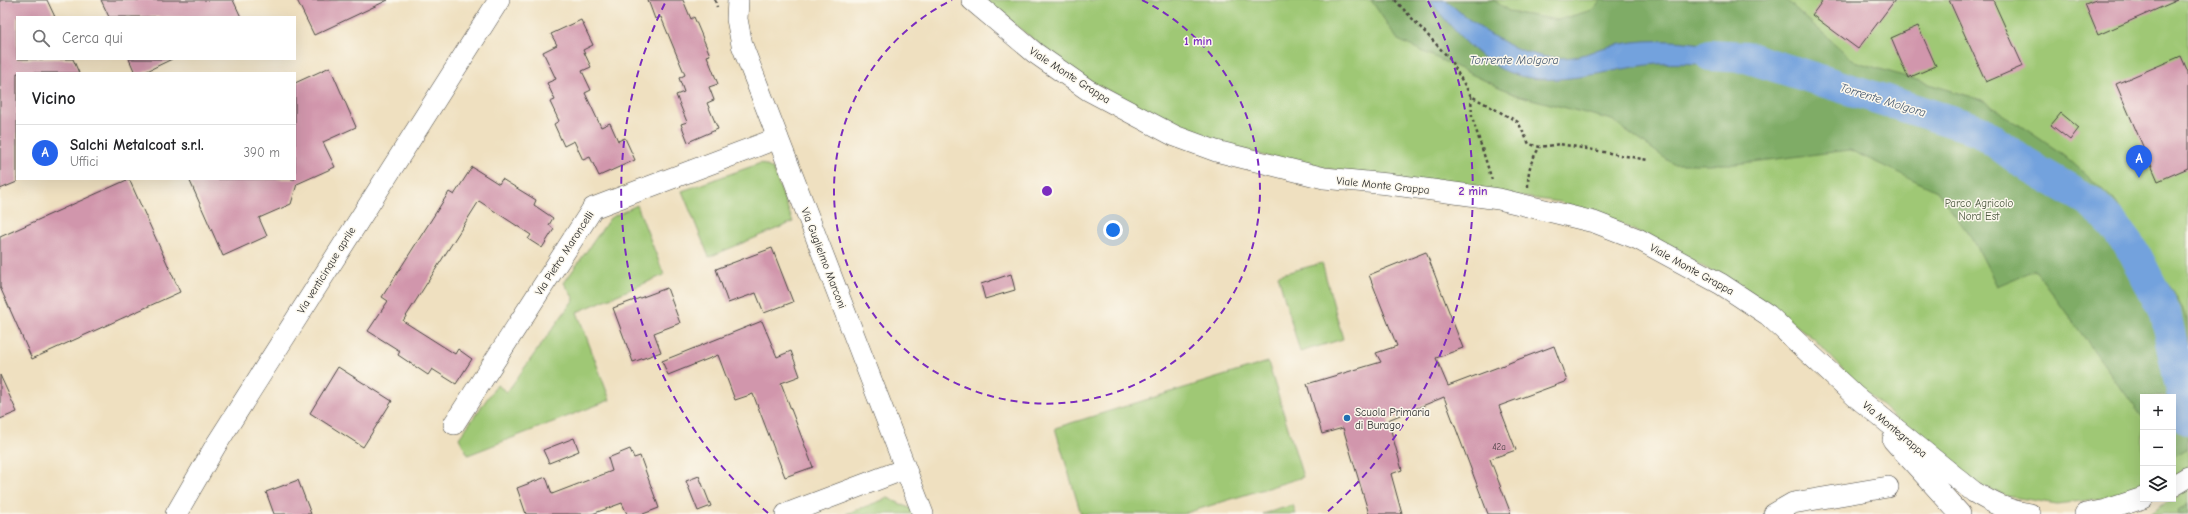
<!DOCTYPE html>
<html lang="it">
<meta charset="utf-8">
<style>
:root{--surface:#fff;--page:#f6f6f6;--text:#202124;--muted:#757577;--line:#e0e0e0;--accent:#2563eb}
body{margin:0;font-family:"Comic Neue",sans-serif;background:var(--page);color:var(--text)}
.controls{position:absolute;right:12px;bottom:12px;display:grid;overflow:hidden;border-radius:0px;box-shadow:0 4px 16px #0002}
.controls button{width:36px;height:36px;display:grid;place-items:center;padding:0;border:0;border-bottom:1px solid var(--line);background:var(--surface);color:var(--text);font:20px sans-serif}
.you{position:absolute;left:1113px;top:230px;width:14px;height:14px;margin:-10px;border:3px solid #fff;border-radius:50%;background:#1a73e8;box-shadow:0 0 0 6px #1a73e833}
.badge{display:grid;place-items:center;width:26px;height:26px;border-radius:50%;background:var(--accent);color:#fff;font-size:13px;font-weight:700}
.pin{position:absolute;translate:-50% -33px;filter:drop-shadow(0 1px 2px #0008)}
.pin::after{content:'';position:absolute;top:21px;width:14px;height:12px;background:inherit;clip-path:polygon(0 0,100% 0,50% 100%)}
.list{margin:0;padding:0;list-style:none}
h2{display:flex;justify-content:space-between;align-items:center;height:52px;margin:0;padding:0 16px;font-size:17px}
h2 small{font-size:13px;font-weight:400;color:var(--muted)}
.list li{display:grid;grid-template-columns:26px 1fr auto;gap:12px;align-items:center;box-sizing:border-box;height:56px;padding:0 16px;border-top:1px solid var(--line)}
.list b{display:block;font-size:15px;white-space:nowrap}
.list p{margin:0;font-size:13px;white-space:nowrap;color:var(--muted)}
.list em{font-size:13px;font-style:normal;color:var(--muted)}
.icon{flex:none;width:22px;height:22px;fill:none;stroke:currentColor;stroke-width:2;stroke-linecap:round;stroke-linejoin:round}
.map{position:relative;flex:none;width:2188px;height:514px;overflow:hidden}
.search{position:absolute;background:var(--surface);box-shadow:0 4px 16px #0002;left:16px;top:16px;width:280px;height:44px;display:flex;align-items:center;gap:10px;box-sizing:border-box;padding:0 14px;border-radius:0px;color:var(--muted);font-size:15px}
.panel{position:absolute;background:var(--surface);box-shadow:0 4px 16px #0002;left:16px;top:72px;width:280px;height:108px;border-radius:0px}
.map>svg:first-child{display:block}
.green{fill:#9fc874;stroke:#657a50}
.forest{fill:#7fac66;stroke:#556c48}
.water{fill:#73a2dd;stroke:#4f6684}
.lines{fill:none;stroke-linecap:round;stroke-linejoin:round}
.river{stroke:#73a2dd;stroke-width:32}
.building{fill:#d196ac}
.minor-casing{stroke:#484641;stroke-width:22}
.path{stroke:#484641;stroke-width:2.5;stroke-dasharray:3 3;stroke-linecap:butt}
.minor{stroke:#fff;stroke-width:21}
.ring{fill:none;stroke:#7b2cbf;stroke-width:2;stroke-dasharray:7 5}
.poi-dot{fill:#1f6fb2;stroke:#fbf7ec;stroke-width:1.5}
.labels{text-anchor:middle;stroke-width:3;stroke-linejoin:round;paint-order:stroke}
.number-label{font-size:9px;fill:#54464b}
.street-label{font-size:11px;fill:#2b2b2b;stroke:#fbf7ec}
.park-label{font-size:11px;fill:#4e5a41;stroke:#fbf7ec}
.poi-label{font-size:11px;fill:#2b2b2b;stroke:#fbf7ec;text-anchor:start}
.water-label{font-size:12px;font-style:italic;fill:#485b72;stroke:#fbf7ec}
.centre{fill:#7b2cbf;stroke:#fbf7ec;stroke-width:2}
.ring-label{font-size:12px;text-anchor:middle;font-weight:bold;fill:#7b2cbf;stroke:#fbf7ec;stroke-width:3;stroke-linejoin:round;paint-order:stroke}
</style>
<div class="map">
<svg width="2188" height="514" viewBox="0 0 2188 514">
<rect width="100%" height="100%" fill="#fbf7ec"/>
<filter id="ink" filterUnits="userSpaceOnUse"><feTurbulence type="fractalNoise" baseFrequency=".025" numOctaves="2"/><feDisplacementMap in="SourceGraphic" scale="8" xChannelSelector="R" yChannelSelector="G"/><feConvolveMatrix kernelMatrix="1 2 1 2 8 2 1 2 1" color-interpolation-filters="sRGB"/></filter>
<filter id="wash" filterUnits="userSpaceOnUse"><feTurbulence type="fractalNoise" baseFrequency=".012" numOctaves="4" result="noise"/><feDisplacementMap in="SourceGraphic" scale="16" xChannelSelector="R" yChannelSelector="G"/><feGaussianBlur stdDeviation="0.9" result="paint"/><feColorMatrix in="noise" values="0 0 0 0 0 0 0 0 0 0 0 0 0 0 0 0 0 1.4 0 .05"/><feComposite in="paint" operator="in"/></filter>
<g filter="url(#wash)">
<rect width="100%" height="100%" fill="#efe0c0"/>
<path class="green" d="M983 0H2188V514H2149L2180 494 2173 472V397H2143V485L2114 497 2057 504 2006 496 1969 481 1942 460 1855 382 1813 338 1749 291 1616 221 1560 202 1371 177 1268 157 1183 131 1079 75Z
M761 163 773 169 793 222 709 257 682 191Z
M637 205 664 275 577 312 610 400 468 455 459 438 497 385 507 392 574 299 564 283 610 218Z
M1322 263 1343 339 1300 352 1278 275Z
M1268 362 1303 477 1183 514H1081L1055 428Z
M888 498 916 511 917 514H846Z
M1293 505 1296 514H1263Z"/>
<path class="forest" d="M1371 0H1494L1510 12 1558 20 1592 10 1601 0H1786L1854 61 1982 100 2064 155 2115 201 2179 302 2188 321V448L2173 457V397H2143V418L2035 270 1997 286 1974 241 1937 191 1850 150 1735 164H1673L1612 120 1516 95 1398 40Z
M2188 503V514H2178L2177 510Z"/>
<path class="water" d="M1429 0H1446C1479 30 1526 64 1573 57 1582 56 1591 52 1599 49 1614 45 1629 42 1644 41 1682 39 1719 46 1756 53L1751 71C1720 65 1688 62 1657 64 1608 68 1549 93 1501 69 1473 55 1449 24 1429 0Z"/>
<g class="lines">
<path class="river" d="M1710 55 1746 57 1979 130 2024 163 2091 202 2114 225 2134 252 2165 313 2188 419"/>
</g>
<g id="blocks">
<path class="building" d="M0 0H47L55 17H17V59H73L79 73H17V182L0 189Z
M101 0H233L241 17H109Z
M297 0H388L314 35Z
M648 0H683L691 19 694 17 710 55 707 56 718 84 709 87 714 100 707 103 718 129 688 142 681 124 687 122 676 95 684 92 679 78 685 75 661 17 655 19Z
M1823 0H1895L1858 49 1812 15Z
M1949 0H1993L2023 66 1986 82Z
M2096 0H2178L2098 35 2085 4Z
M581 20 593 45 583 50 591 67 582 71 591 90 585 93 601 127 610 123 618 141 625 138 635 160 599 176 590 157 583 160 574 141 564 146 554 124 559 121 550 102 555 100 547 83 556 79 543 52 557 45 551 34Z
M1918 26 1936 66 1908 78 1891 38Z
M2181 56 2188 72V168L2158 181 2116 84Z
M129 59H172L143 73H135Z
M330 67 356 127 323 142 335 167 297 184 291 204 259 218 267 236 223 256 189 179H295V83Z
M2061 113 2079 128 2070 140 2051 125Z
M472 167 499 184 502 179 536 200 534 205 553 218 549 225 554 229 542 248 528 239 531 235 479 201 403 321 455 354 458 349 472 359 456 384 432 369 428 375 398 355 400 351 368 331 388 301 382 297 449 192 454 195Z
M129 179 180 292 32 359 0 287V237Z
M772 248 793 302 764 313 756 293 728 303 716 269Z
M1426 252 1463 348 1436 358 1448 386 1554 346 1567 381 1499 406 1516 450 1490 459 1511 514H1488L1444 397 1388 420 1402 470 1391 474 1402 514H1369L1343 428 1322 434 1307 384 1381 362 1376 353 1397 346 1369 275Z
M1011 274 1015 290 985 299 981 284Z
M667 288 680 323 654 333 661 352 633 362 613 308Z
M762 321 777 357 791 351 800 376 781 383 813 467 785 477 753 394 735 400 718 355 668 375 662 361Z
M338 367 392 401 363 447 310 413Z
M0 375 17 412 0 419Z
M574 438 579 451 549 463 543 450Z
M630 449 634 458 640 456 659 508 643 514H627L622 503 592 514H526L517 488 546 477 552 494 612 471 608 458Z
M699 476 711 506 698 511 686 481Z
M298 480 311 514H274L266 492Z"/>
</g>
</g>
<g filter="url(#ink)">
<use href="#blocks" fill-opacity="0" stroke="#484641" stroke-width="1"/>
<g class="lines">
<g class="minor-casing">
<path id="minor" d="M738 0 737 19 742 45 923 514
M972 0 1035 53 1088 90 1175 136 1216 151 1324 178 1388 184 1499 199 1594 222 1638 239 1721 284 1768 315 1855 396 1974 492C1992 503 2008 511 2030 514
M454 424 593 208 778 138
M1893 440 1960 514
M2173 486 2188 477
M176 514 216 445 499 0
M786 514 905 469
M1774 514 1793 503 1888 487
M2085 514 2106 510 2143 498"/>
</g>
<path class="path" d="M715 0 717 7
M1395 0 1449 58 1471 96 1518 122 1529 144 1540 147 1560 144 1648 160
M1471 96 1472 117 1492 180
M1528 187C1528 171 1530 161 1540 147"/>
<use href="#minor" class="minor"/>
</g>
</g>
<g class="ring">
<path d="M1142 0A213 213 0 1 1 952 0"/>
<path d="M768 513A426 426 0 0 1 666 1M1428 1A426 426 0 0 1 1326 513"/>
</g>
<circle class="poi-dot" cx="1347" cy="418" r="4"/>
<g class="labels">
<g class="number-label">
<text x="1499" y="450">42a</text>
</g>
<g class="street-label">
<text transform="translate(1070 75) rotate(33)" y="4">Viale Monte Grappa</text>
<text transform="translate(1383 185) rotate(6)" y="4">Viale Monte Grappa</text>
<text transform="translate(564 253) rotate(-57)" y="4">Via Pietro Maroncelli</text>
<text transform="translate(824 258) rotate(69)" y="4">Via Guglielmo Marconi</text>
<text transform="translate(1692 269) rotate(29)" y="4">Viale Monte Grappa</text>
<text transform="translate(326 270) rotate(-58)" y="4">Via venticinque aprile</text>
<text transform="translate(1895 429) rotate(40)" y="4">Via Montegrappa</text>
</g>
<g class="park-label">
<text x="1979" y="207">Parco Agricolo<tspan x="1979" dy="13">Nord Est</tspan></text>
</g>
<g class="poi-label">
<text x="1355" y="416">Scuola Primaria<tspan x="1355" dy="13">di Burago</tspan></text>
</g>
<g class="water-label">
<text x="1514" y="64">Torrente Molgora</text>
<text transform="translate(1883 100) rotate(17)" y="4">Torrente Molgora</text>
</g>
</g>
<circle cx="1047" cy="191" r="6" class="centre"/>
<g class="ring-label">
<text x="1198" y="45">1 min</text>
<text x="1473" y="195">2 min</text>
</g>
</svg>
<div class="controls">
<button>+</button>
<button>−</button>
<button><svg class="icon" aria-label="layers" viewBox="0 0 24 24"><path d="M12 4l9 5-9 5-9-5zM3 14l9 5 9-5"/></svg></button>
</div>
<div class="you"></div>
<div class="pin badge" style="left:2139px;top:178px">A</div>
<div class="search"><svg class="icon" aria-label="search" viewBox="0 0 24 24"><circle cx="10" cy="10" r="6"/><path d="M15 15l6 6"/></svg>Cerca qui</div>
<section class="panel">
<h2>Vicino<small></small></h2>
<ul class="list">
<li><span class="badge">A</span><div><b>Salchi Metalcoat s.r.l.</b><p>Uffici</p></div><em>390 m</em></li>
</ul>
</section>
</div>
